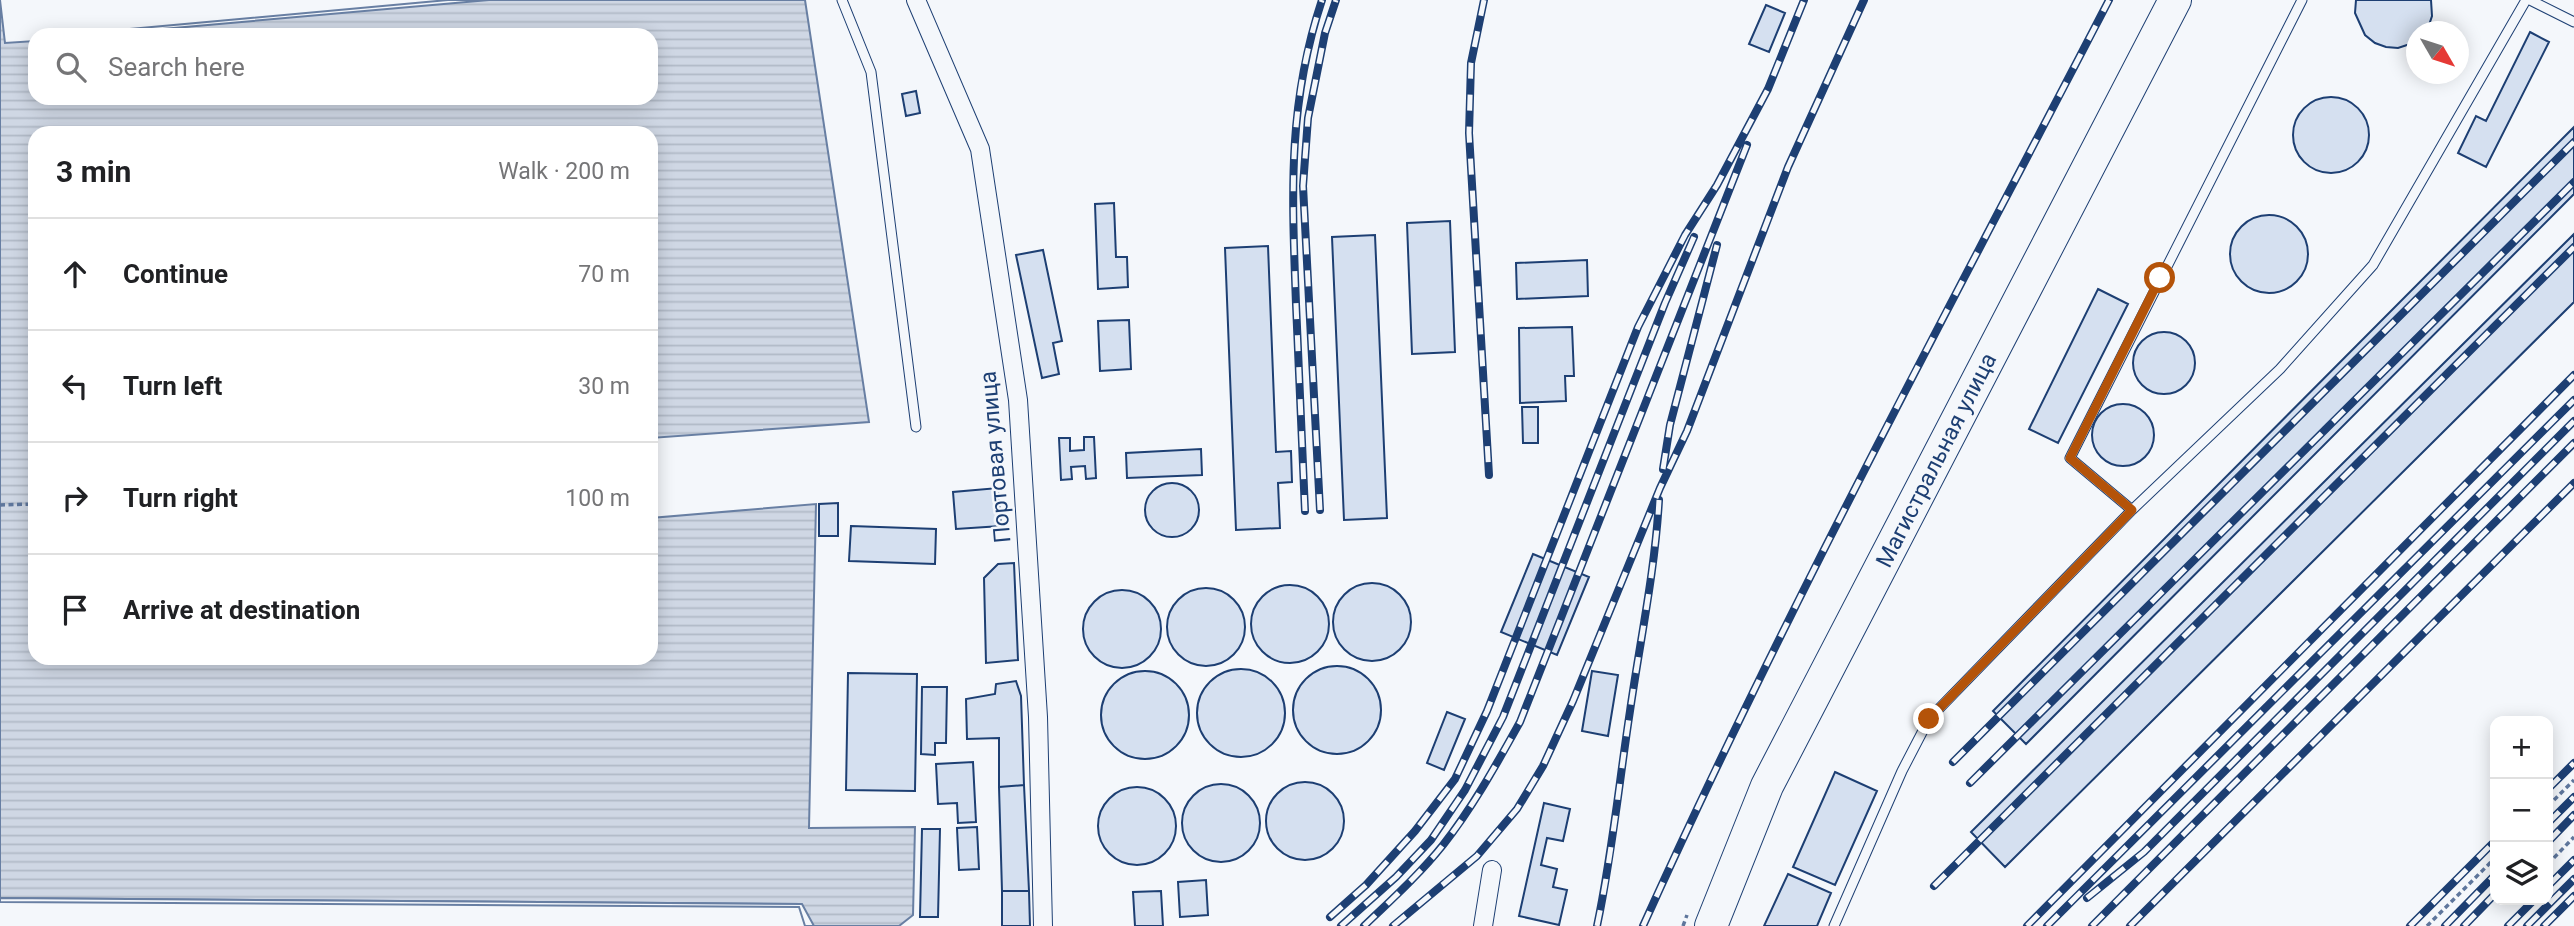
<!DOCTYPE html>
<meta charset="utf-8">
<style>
:root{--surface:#fff;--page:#f2f2f2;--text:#202124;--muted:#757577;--line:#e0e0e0}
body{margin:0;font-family:Roboto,sans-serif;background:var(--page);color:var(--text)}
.controls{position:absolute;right:21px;bottom:21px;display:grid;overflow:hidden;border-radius:14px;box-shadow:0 4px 18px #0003}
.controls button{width:63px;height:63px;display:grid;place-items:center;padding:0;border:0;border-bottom:2px solid var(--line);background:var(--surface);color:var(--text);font:35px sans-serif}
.compass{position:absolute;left:2406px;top:21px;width:63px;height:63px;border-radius:50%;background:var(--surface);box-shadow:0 4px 18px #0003;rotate:129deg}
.stop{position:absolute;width:21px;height:21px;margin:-16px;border:5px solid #b45309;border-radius:50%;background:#fff}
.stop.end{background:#b45309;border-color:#fff;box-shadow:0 2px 7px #0008}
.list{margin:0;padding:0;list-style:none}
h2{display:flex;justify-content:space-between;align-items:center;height:91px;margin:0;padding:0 28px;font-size:30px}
h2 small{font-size:23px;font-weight:400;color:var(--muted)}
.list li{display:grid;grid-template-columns:46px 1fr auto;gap:21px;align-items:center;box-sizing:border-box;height:112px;padding:0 28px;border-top:2px solid var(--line)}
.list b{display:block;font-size:26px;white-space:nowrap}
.list em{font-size:23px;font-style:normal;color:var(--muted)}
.icon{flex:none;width:38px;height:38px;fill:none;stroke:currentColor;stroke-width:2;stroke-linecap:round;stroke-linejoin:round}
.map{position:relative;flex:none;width:2574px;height:926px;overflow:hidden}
.search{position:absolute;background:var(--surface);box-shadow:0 4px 18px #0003;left:28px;top:28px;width:630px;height:77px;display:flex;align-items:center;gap:18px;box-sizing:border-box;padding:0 24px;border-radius:21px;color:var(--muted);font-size:26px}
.panel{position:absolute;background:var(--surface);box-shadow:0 4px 18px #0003;left:28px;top:126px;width:630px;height:539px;border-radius:21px}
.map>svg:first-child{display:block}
.water{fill:url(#water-rules);stroke:#687fa3;stroke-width:2}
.pier{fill:#f4f7fb;stroke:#687fa3;stroke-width:2}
.building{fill:#d5e0f0;stroke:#1d3f73;stroke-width:2}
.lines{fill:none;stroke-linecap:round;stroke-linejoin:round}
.lane-casing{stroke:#1d3f73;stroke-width:11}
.street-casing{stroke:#1d3f73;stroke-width:20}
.highway-casing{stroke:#1d3f73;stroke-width:34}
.path{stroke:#5e769c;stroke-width:3.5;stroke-dasharray:5 3.5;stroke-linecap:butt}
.lane{stroke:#f4f7fb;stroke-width:9}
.street{stroke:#f4f7fb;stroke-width:18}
.highway{stroke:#f4f7fb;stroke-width:32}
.rail-casing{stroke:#1d3f73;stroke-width:8}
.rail{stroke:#f4f7fb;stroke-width:5;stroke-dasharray:16;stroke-linecap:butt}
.route{stroke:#b45309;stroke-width:9}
.labels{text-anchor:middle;stroke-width:5;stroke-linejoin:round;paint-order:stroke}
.street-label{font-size:23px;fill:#1d3f73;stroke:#f4f7fb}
</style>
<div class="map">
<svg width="2574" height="926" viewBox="0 0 2574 926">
<defs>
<pattern id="water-rules" width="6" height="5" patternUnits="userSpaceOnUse" patternTransform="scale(1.75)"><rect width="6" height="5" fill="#cfd7e4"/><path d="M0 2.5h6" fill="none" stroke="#b1bac7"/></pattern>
</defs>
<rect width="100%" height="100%" fill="#f4f7fb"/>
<path class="water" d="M0 0 5 43 35 41V98H651V35H98L463 0H805L869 422 651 438V133H35V658H651V518L816 504 809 828 915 827 913 915 899 926H809L801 904 0 898Z"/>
<path class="pier" d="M448 0H489L94 35 97 32Z
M0 898 802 904 814 926H805L799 907 0 902Z"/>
<path class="building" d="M2356 0H2431L2432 16 2428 28 2425 32H2416V40L2410 44 2398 48 2386 47 2375 43 2365 35 2355 13Z
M1766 5 1785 13 1769 52 1749 44Z
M2530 32 2549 42 2486 167 2458 153 2476 116 2486 121Z
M916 91 920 113 906 116 902 94Z
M2293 135a38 38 0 1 1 76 0a38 38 0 1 1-76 0Z
M2574 127V194L2026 744 1993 711Z
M1114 203 1116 257H1127L1128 287 1098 289 1095 204Z
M2230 254a39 39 0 1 1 78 0a39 39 0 1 1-78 0Z
M1450 221 1455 352 1412 354 1407 223Z
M2574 234V302L2005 867 1971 832Z
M1375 235 1387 518 1344 520 1332 237Z
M1268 246 1276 452 1291 451 1292 482 1278 483 1280 528 1236 530 1225 248Z
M1043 250 1062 341 1053 343 1059 374 1042 378 1016 255Z
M1587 260 1588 296 1517 299 1516 263Z
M2098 289 2128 304 2058 443 2029 429Z
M1129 320 1131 369 1100 371 1098 321Z
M1572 327 1574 376H1565L1566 401 1520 403 1519 328Z
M2133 363a31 31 0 1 1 62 0a31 31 0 1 1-62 0Z
M2092 435a31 31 0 1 1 62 0a31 31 0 1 1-62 0Z
M1522 407H1538V443H1523Z
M1084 437H1094L1096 478 1086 479 1085 466 1071 467 1072 479 1061 480 1059 438H1070V451L1084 450Z
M1201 449 1202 475 1127 478 1126 453Z
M1145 510a27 27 0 1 1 54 0a27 27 0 1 1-54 0Z
M998 488 1001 526 956 529 953 492Z
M838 503V536H819V504Z
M851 526 936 529 935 564 849 561Z
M1533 554 1589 577 1557 655 1501 632Z
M1014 563 1018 660 986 663 984 578 998 564Z
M1333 622a39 39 0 1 1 78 0a39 39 0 1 1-78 0Z
M1251 624a39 39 0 1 1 78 0a39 39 0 1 1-78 0Z
M1167 627a39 39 0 1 1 78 0a39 39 0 1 1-78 0Z
M1083 629a39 39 0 1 1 78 0a39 39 0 1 1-78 0Z
M1293 710a44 44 0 1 1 88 0a44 44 0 1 1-88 0Z
M1197 713a44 44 0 1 1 88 0a44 44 0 1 1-88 0Z
M1101 715a44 44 0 1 1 88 0a44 44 0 1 1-88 0Z
M1592 671 1618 675 1608 736 1582 731Z
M848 673 917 674 915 791 846 790Z
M1016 681 1021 696 1024 785 999 787V738L967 739 966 699 995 694 996 684Z
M922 687H947L946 743H935V755L921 754Z
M1447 712 1465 719 1444 770 1427 763Z
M973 762 976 822 958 823 957 803 938 804 936 764Z
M1835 772 1877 791 1835 885 1793 867Z
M1266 821a39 39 0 1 1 78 0a39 39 0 1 1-78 0Z
M1182 823a39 39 0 1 1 78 0a39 39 0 1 1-78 0Z
M1024 785 1029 891H1002L999 787Z
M1098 826a39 39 0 1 1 78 0a39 39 0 1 1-78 0Z
M1544 803 1570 809 1563 841 1547 838 1541 865 1557 869 1553 887 1567 890 1559 925 1519 916Z
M977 827 979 869 959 870 957 828Z
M922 829H940L938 917H920Z
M1788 874 1831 893 1817 926H1764Z
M1206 880 1208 915 1180 917 1178 882Z
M1002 891H1029L1030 926H1002Z
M1161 891 1163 926H1135L1133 892Z"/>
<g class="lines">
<g class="lane-casing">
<path id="lane" d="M842 0 871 72 916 427
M2530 0 2574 22
M2132 510 2070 458 2302 0
M1834 926 1902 771 1929 719 2132 510 2280 369 2373 265 2526 0"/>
</g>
<g class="street-casing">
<path id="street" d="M916 0 980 149 1018 400 1038 717 1043 926
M1483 926 1492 870"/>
</g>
<g class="highway-casing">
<path id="highway" d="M1711 926 1767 786 2175 0"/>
</g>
<path class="path" d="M0 505 35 504
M2548 806 2574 780
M2548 864 2574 837
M1683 926 1687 915
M2427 926 2495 858"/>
<use href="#lane" class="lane"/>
<use href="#street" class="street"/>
<use href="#highway" class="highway"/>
<g class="rail-casing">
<path id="rail" d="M1484 0 1471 63 1469 133 1489 475
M1663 469 1670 425 1717 245
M1320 510 1303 186 1308 118 1325 33 1336 0
M1305 511C1302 442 1299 373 1296 304 1292 196 1287 105 1322 0
M1953 762 2574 142
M1970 783 2574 182
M2548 789 2574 763
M2548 823 2574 797
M2548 842 2574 815
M1934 886 2574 247
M2548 886 2574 860
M2087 898 2144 852 2574 421
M1330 917 1366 885 1415 831 1455 779 1487 711 1638 327 1685 235 1717 185 1768 89 1804 0
M1341 926 1396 877 1431 840 1465 790 1503 717 1665 303 1694 237
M1364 926C1391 900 1419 875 1443 845 1473 807 1496 765 1520 722L1747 145
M1393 926 1477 856 1517 809 1543 766 1573 701 1660 488 1687 431 1788 167 1864 0
M1597 926C1612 855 1619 783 1630 711 1640 641 1655 571 1659 500
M1643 926C1785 611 1950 307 2109 0
M2027 926 2574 375
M2047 926 2574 400
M2092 926 2574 443
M2130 926 2574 483
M2410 926 2495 841
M2445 926 2495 875
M2464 926 2495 894
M2508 926 2534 900
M2527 926 2574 879
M2544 926 2574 896"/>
</g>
<use href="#rail" class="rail"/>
</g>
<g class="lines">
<path class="route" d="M1929 719 2132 510 2070 458 2160 278"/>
</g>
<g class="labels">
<g class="street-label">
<text transform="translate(995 457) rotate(-95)" y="8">Портовая улица</text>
<text transform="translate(1936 460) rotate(-63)" y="8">Магистральная улица</text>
</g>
</g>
</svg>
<div class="controls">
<button>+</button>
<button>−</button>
<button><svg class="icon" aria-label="layers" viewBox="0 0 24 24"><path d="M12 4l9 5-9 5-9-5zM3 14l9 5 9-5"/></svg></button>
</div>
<svg class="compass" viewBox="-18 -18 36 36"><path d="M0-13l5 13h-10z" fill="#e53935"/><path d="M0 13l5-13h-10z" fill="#757577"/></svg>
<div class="stop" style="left:2160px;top:278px"></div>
<div class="stop end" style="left:1929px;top:719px"></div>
<div class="search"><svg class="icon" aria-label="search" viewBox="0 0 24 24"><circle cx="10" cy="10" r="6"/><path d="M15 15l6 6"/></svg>Search here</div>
<section class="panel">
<h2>3 min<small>Walk · 200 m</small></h2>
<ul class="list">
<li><svg class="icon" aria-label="ahead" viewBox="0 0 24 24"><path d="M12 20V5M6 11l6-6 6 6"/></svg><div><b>Continue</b></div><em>70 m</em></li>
<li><svg class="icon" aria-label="left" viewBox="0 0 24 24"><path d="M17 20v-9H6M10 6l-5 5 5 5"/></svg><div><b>Turn left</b></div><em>30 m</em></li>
<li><svg class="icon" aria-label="right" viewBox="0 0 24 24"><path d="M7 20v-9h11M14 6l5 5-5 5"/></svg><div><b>Turn right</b></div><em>100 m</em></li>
<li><svg class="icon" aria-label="arrive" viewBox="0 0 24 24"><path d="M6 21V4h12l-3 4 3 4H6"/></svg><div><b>Arrive at destination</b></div></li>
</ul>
</section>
</div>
